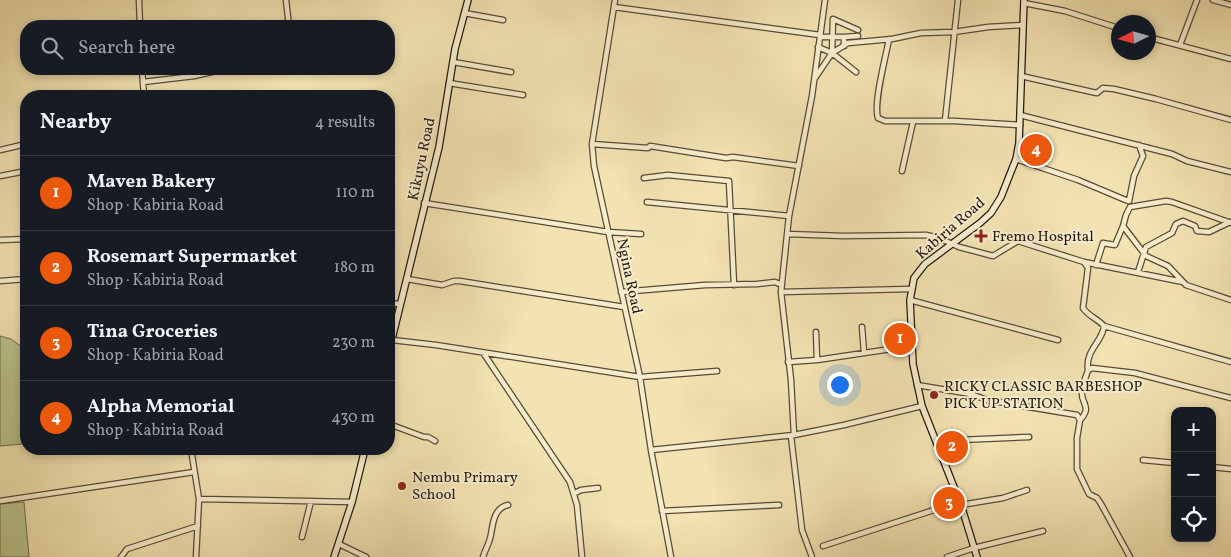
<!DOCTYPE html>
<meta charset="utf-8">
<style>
:root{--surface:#171b24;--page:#242831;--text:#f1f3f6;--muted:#9ea1a6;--line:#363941;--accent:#ea580c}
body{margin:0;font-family:Vollkorn,serif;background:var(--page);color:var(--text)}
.controls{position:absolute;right:15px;bottom:15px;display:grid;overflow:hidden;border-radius:10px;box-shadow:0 2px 8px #0003}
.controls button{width:45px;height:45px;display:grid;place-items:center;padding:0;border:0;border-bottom:1px solid var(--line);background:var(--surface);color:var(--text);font:25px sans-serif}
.compass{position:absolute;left:1111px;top:15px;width:45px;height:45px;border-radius:50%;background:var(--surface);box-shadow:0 2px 8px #0003;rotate:265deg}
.you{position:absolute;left:839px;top:384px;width:18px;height:18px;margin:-12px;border:4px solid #fff;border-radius:50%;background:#1a73e8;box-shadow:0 0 0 8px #1a73e833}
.badge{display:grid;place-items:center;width:32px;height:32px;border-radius:50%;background:var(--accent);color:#fff;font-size:16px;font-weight:700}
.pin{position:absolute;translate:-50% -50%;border:2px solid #fff;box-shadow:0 1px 5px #0006}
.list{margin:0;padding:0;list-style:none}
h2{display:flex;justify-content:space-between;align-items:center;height:65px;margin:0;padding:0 20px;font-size:21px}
h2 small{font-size:16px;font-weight:400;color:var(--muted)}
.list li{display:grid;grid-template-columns:32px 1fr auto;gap:15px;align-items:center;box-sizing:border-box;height:75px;padding:0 20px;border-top:1px solid var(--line)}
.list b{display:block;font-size:19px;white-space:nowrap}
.list p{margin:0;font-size:16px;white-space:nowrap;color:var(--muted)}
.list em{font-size:16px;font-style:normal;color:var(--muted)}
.icon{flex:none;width:28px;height:28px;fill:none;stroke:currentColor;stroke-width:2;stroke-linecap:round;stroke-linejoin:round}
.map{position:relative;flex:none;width:1231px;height:557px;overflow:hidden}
.search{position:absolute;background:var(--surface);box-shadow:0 2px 8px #0003;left:20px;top:20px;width:375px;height:55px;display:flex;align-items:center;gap:12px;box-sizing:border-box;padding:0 18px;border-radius:20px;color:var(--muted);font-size:19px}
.panel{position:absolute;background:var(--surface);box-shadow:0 2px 8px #0003;left:20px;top:90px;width:375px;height:365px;border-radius:20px}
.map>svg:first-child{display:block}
.green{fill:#bbc48c;stroke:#6f6e4e}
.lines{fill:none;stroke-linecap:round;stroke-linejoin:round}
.street-casing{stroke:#574b38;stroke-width:7}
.secondary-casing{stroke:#23180f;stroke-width:8}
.street{stroke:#f7edcd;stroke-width:4.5}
.secondary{stroke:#f7edcd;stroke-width:5.5}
.poi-dot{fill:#8f2418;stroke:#f7edcd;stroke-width:2}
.labels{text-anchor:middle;stroke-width:4;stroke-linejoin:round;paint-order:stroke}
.street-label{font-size:15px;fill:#23180f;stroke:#f7edcd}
.poi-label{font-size:15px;fill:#23180f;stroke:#f7edcd;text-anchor:start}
</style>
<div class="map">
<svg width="1231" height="557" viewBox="0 0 1231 557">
<rect width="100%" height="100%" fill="#f3e3b2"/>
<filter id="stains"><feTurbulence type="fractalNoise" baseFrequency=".004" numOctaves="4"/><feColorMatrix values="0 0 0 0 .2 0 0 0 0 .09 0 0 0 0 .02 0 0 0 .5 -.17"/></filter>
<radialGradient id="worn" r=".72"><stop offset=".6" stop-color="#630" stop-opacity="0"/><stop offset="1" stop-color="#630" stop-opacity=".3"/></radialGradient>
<path class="green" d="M0 336 11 339 26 350V442L23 444 0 446Z
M24 502 29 557H0V504Z"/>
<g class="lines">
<g class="street-casing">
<path id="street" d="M139 0 140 26
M286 0 289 26
M615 0 592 144 594 166 640 377 651 450 671 557
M1213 0 1231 5
M1024 3 1065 11 1118 28
M614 7 820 35
M464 13 503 20
M820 37H844
M1148 37 1231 59
M889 39C886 56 873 104 878 118L885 121H954L1020 125
M1180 45 1197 0
M844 46V37L858 36
M818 47 832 53 848 43 892 39 921 33 954 32 988 27 1023 25
M832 53 856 72
M453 62 511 72
M142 69 144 96
M1021 76 1092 92 1097 93 1103 88 1114 89 1156 99 1231 120
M815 78 832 53 833 19 858 30
M143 82 194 76 225 69
M449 83 523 95
M1020 115 1172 154 1187 161 1231 172
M945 121 958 0
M592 144 648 148 650 146 726 158 733 157 799 166
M0 150 26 144
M1016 159 1078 180 1128 201
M902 171 913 122
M0 176 26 171
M644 178 668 175 729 181 734 285
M1129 201 1134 176 1143 156 1139 145
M647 202 789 216
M424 203 608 232 641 234
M1231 223 1172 202 1166 201 1130 207 1126 215 1123 226 1146 256 1168 266 1186 285 1231 300
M787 234 843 236 926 235 939 238 959 247 993 256 1018 241 1084 262 1088 268 1083 308C1088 316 1098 319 1104 326L1231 362
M0 240 26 239
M1084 262 1183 282
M1096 265 1103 243 1115 245 1123 226
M1138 272 1146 247 1172 233 1176 224 1183 221 1195 226 1197 231 1209 232 1230 222
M407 279 442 285 454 281H460L624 307
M0 281 26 279
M621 292 705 285 757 284 775 282 782 285
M781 292 911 289
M910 300 1058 340
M389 303 400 304
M862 327 864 353
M816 332 817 360
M392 340 436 345 640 377 717 371
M484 354 570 482 577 505 582 557
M788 362 817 360 911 346
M1088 370C1085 350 1103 341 1104 326
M917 385 971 394 987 400 1077 415 1080 420C1093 406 1080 404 1082 390 1083 383 1086 377 1088 370L1092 368 1135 373 1231 398
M1080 420 1077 438V469L1089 494 1097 498 1101 504 1130 557
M389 424 424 437H428L435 441
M794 435 791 380 781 292 789 216 812 96 825 0
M791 436 802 530 812 557
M936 441 1029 437
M191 449 199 499 196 557
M651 450 794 435 844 425 922 406
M1143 460 1175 463
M1212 467 1231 469
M575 493 581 490 598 488
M199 499 352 502
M0 501 194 472
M662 511 779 505
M302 537 311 501
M339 544 366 557
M823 546 937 509 1003 498 1027 490
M121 557 127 549 198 526
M483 557C485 550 490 542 491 534 493 523 494 508 508 505
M947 557 974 548 1043 531"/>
</g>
<g class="secondary-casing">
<path id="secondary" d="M389 351 439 147 455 49 468 0
M334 557 352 502 365 449
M977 557 961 505 922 406 913 364 910 300 914 278 925 264 980 223 991 213 1001 197 1016 159 1019 143 1024 0"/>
</g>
<use href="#street" class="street"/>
<use href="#secondary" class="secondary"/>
</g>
<g class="poi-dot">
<path d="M978.5 228.5h5v5h5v5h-5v5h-5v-5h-5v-5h5z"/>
<circle cx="934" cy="395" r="5"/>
<circle cx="402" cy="486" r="5"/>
</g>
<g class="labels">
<g class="street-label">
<text transform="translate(421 159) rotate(-78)" y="5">Kikuyu Road</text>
<text transform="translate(950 228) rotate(-41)" y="5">Kabiria Road</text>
<text transform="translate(630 276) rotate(78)" y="5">Ngina Road</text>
</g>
<g class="poi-label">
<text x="992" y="241">Fremo Hospital</text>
<text x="944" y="391">RICKY CLASSIC BARBESHOP<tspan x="944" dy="17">PICK UP STATION</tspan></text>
<text x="412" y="482">Nembu Primary<tspan x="412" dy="17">School</tspan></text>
</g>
</g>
<rect width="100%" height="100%" filter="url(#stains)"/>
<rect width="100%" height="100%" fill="url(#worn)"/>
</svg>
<div class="controls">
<button>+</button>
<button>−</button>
<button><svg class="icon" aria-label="locate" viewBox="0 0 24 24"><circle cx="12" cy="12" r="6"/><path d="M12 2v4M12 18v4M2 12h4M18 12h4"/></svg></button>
</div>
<svg class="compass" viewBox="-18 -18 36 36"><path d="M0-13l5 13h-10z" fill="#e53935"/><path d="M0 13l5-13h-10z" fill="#9ea1a6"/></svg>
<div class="you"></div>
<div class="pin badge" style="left:900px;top:339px">1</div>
<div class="pin badge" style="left:952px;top:447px">2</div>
<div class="pin badge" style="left:949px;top:503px">3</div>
<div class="pin badge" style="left:1036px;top:150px">4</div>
<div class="search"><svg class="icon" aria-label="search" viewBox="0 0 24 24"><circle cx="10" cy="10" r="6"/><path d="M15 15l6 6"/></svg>Search here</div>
<section class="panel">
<h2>Nearby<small>4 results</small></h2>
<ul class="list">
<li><span class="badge">1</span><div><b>Maven Bakery</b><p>Shop · Kabiria Road</p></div><em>110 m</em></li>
<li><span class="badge">2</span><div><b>Rosemart Supermarket</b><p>Shop · Kabiria Road</p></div><em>180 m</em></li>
<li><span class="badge">3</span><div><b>Tina Groceries</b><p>Shop · Kabiria Road</p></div><em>230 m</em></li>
<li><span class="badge">4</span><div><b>Alpha Memorial</b><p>Shop · Kabiria Road</p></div><em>430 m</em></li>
</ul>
</section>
</div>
